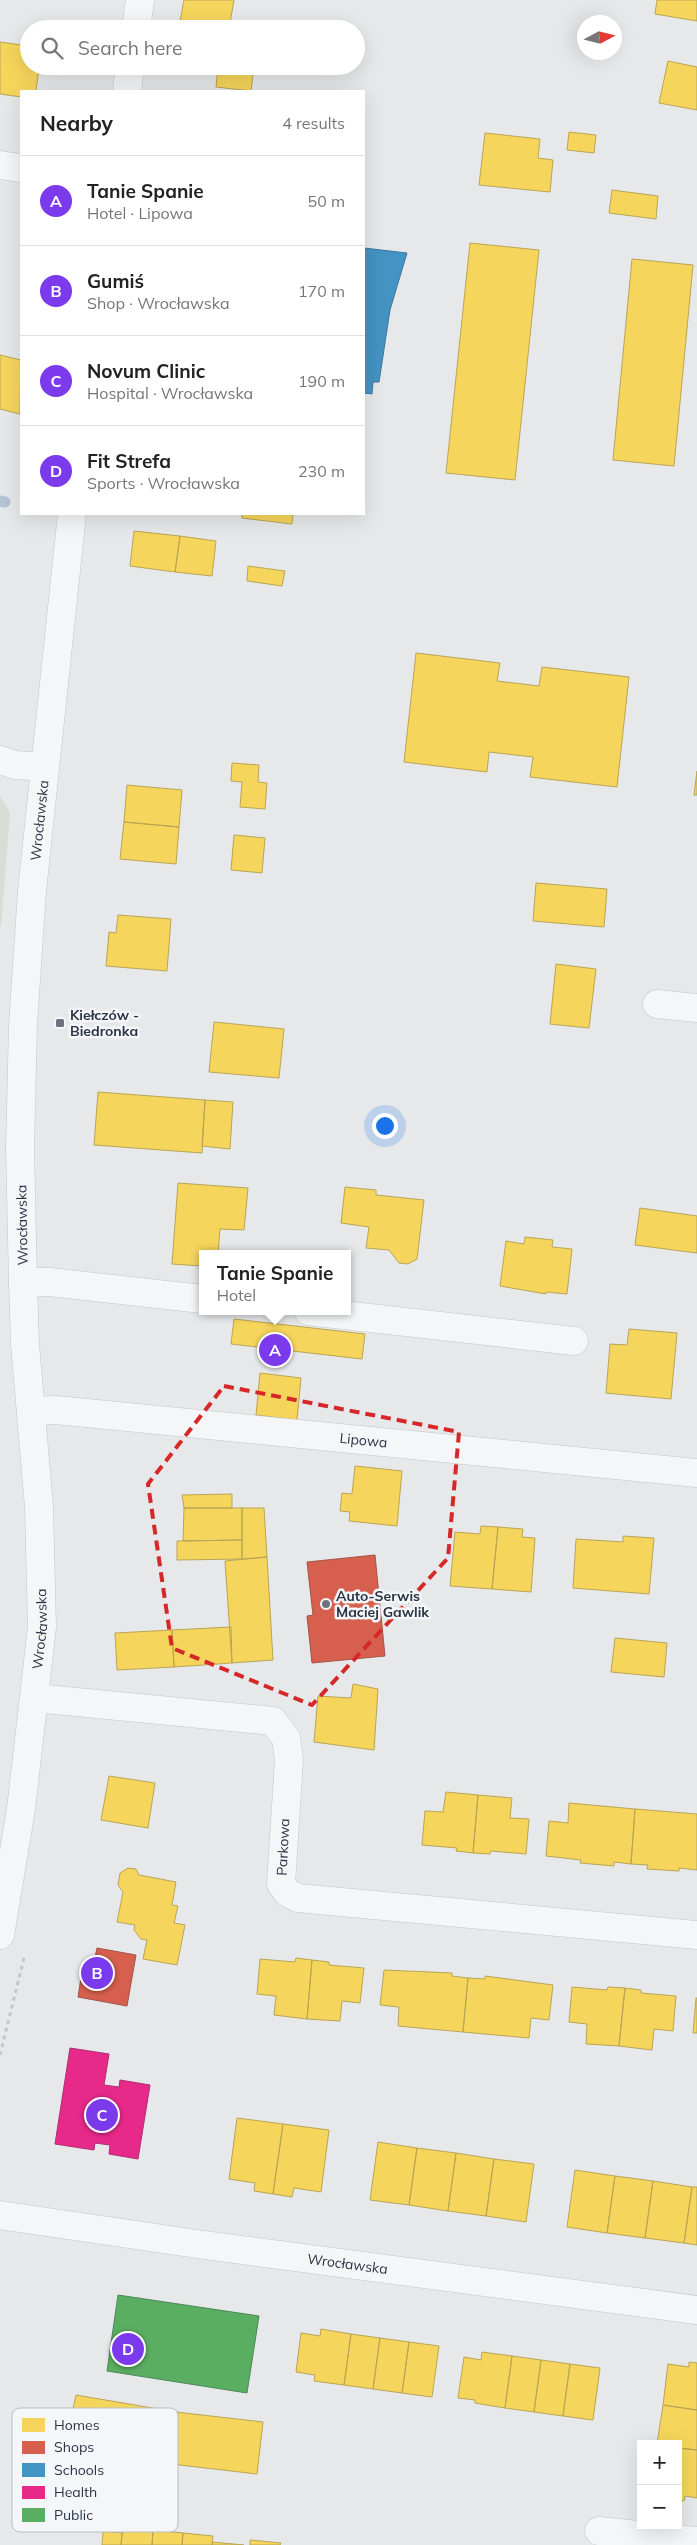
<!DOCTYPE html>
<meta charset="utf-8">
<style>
:root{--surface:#fff;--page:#f2f2f2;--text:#222;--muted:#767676;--line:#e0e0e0;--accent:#7c3aed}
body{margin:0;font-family:Mulish,sans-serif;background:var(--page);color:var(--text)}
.controls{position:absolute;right:15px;bottom:15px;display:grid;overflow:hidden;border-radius:0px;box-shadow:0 5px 20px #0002}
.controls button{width:45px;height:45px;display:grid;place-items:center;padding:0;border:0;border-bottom:1px solid var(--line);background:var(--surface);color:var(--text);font:25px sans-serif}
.compass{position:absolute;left:577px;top:15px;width:45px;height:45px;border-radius:50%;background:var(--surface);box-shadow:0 5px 20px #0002;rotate:83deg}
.you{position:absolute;left:384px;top:1125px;width:18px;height:18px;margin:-12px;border:4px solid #fff;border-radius:50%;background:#1a73e8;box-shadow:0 0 0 8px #1a73e833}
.badge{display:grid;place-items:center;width:32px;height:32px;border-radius:50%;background:var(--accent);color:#fff;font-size:16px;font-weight:700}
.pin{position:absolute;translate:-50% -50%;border:2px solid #fff;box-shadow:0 1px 5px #0006}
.popup{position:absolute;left:199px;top:1250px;width:152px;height:65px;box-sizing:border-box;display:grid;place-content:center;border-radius:0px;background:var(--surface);filter:drop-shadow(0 1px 4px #0005);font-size:16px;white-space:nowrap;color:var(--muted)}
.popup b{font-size:19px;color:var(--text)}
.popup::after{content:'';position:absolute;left:50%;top:100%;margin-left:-10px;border:10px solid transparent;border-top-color:var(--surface)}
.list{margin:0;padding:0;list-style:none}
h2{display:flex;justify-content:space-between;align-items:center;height:65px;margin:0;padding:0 20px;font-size:21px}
h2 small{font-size:16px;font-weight:400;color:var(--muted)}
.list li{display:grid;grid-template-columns:32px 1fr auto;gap:15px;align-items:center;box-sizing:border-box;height:90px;padding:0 20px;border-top:1px solid var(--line)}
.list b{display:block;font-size:19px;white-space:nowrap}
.list p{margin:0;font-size:16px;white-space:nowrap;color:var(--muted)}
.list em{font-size:16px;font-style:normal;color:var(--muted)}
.icon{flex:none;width:28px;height:28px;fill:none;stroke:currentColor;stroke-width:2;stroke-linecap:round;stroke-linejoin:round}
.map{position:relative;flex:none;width:697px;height:2545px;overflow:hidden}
.search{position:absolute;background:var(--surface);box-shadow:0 5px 20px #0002;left:20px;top:20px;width:345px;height:55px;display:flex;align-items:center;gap:12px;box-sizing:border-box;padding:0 18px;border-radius:28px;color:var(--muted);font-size:19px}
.panel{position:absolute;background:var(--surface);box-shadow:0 5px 20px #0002;left:20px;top:90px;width:345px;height:425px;border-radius:0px}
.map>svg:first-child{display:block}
.green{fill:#d6ded6}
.homes{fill:#f6d55c;stroke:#b9a555}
.shops{fill:#d6604d;stroke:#a3534b}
.schools{fill:#4393c3;stroke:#3c769d}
.health{fill:#e7298a;stroke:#af2c75}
.public{fill:#5aae61;stroke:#4c8959}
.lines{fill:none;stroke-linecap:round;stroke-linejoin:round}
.stream{stroke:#b4c4d5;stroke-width:11}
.minor-casing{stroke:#c4c6c8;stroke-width:29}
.path{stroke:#c5c6ca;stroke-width:3;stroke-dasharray:4 4;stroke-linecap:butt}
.minor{stroke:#f5f6f7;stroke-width:28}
.marked{fill:none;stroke:#d62828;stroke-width:4;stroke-dasharray:10 6;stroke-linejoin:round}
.poi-dot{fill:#6c737f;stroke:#f4f6f9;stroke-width:2}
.labels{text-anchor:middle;stroke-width:5;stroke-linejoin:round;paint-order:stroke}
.street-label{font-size:14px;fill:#2b3445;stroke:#f4f6f9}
.poi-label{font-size:14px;font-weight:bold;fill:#2b3445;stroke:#f4f6f9;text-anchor:start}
.key{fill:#f4f6f9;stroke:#b8bcc3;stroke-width:1}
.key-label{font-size:14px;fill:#2b3445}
</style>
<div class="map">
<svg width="697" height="2545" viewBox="0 0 697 2545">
<rect width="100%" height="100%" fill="#e6e8ea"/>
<path class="green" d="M0 796 10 813 1 926H0Z"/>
<path class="homes" d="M184 0H234L229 29 180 21Z
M657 0H697V21L655 14Z
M0 42 29 46V66H46V69L39 68 36 91H21V97L0 94Z
M668 61 697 67V110L659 103Z
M218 66H254L251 91 216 87Z
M569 132 596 135 594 153 567 150Z
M485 133 540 139 538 158 553 160 550 192 479 185Z
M612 190 658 196 656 219 609 213Z
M470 243 539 250 515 480 446 473Z
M632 259 693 265 674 466 613 460Z
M0 355 21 360 20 414 0 409Z
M242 514H293L292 524 242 518Z
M134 531 180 536 175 572 130 566Z
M180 536 216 541 212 576 175 572Z
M248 566 285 571 282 586 247 581Z
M416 653 500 663 497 681 539 686 542 667 629 677 617 787 530 777 533 757 489 752 487 772 404 762Z
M232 763 259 765 258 782 267 783 265 809 240 807 242 782 231 781Z
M697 771V795H694Z
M127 785 182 790 179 827 124 822Z
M124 822 179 827 176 864 120 859Z
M234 835 265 838 262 873 231 870Z
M536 883 607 889 604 927 533 921Z
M118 915 171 919 167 971 106 966 109 932 116 933Z
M556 964 596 969 589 1028 550 1024Z
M214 1022 284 1029 279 1078 209 1072Z
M98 1092 205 1100 202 1153 94 1145Z
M205 1100 233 1102 230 1149 202 1146Z
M178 1183 248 1188 244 1230 220 1229 218 1254H202V1266L172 1264Z
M345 1187 376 1190V1195L424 1200 417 1259 408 1264 399 1263 389 1250 366 1248 369 1227 341 1223Z
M640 1208 697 1216V1253L635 1245Z
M525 1237 553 1240 552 1247 572 1249 567 1294 546 1292V1294L500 1286 506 1241 524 1244Z
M234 1319 365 1334 362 1359 231 1344Z
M629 1329 677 1333 671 1399 606 1393 610 1344 627 1345Z
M260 1373 301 1378 297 1420 256 1415Z
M355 1466 402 1471 397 1526 349 1521 350 1512 340 1511 342 1493 352 1494Z
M232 1494V1508H184L182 1495Z
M184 1508H242V1540L183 1541Z
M242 1508H264L267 1557 242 1559Z
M481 1526 498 1527 492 1589 450 1586 455 1532 480 1534Z
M498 1527 523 1529 522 1537 535 1538 531 1592 492 1589Z
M623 1536 654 1538 649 1594 573 1588 576 1539 623 1542Z
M242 1540V1559L177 1560V1541Z
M267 1557 273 1660 232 1663 225 1561Z
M231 1627 232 1663 174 1667 172 1630Z
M172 1630 174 1667 117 1670 115 1633Z
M615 1638 667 1643 664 1677 611 1672Z
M353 1684 378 1689 374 1750 314 1742 318 1696 351 1698Z
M109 1776 155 1783 148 1828 101 1820Z
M446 1792 478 1795 473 1853 456 1851 457 1848 422 1845 425 1811 443 1812Z
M478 1795 512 1798 510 1818 529 1819 526 1854 491 1851 490 1854 473 1853Z
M569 1803 635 1809 631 1864 614 1862V1866L580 1863 581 1860 546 1856 549 1821 568 1823Z
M635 1809 697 1814V1870L679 1868V1871L647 1869 648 1865 631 1864Z
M128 1868 136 1869 139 1875 176 1882 172 1905 178 1906 174 1923 185 1925 177 1965 143 1959 147 1940 141 1939 134 1930 135 1925 117 1922 123 1892 118 1885 120 1873Z
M296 1958 312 1960 307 2019 274 2015 276 1996 257 1994 260 1959 295 1962Z
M312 1960 329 1962V1965L364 1968 360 2003 342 2001 340 2021 307 2019Z
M384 1970 452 1973V1976L468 1978 463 2032 398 2026 399 2007 380 2005Z
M485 1976 553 1985 549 2020 531 2018 529 2038 463 2032 468 1978 485 1979Z
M572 1987 607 1990 608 1987 625 1988 619 2046 586 2044 587 2024 569 2022Z
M625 1988 641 1990V1993L676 1996 673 2031 654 2029 652 2050 619 2046Z
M696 1998H697V2033H693Z
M237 2118 283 2124 273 2194 254 2191 255 2183 229 2179Z
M283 2124 329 2130 321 2192 294 2188 292 2197 273 2194Z
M378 2142 417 2148 409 2205 370 2200Z
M417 2148 456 2153 448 2211 409 2205Z
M456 2153 494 2159 486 2216 448 2211Z
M494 2159 534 2164 526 2222 486 2216Z
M575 2170 615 2176 607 2233 567 2227Z
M615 2176 653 2181 645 2238 607 2233Z
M653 2181 692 2187 684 2243 645 2238Z
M692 2187H697V2245L684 2243Z
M321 2329 351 2334 344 2385 314 2381 315 2375 296 2372 301 2333 320 2336Z
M351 2334 380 2338 373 2389 344 2385Z
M380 2338 409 2342 402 2393 373 2389Z
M409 2342 439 2346 432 2397 402 2393Z
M482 2352 512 2356 505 2408 475 2403V2400L458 2398 464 2357 481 2360Z
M512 2356 541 2360 534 2412 505 2408Z
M541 2360 570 2364 563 2416 534 2412Z
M689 2362 697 2363V2410L663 2405 668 2364 689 2367Z
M570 2364 600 2368 593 2420 563 2416Z
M76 2395 176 2412 171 2464 64 2451Z
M663 2405 697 2410V2450L678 2448V2444H657Z
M176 2412 263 2422 257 2474 171 2464Z
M678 2448 697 2450V2498L685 2496 684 2501 678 2500Z
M95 2463 117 2466 112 2504 89 2501Z
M123 2527 153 2530 152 2545H121Z
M153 2530 183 2533 182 2545H152Z
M103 2531 122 2533 121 2545H102Z
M183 2533 213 2536 212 2545H182Z
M250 2540 281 2543 280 2545H250Z
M212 2542 244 2545H212Z"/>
<path class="shops" d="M375 1555 385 1656 312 1663 307 1616 313 1615 307 1562Z
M97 1948 136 1955 127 2006 78 1997 83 1965 93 1967Z"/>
<path class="schools" d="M364 248 407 253 390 310 379 382H373L372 394 364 393Z"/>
<path class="health" d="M70 2048 109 2054 104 2085 119 2087 120 2080 150 2085 138 2159 109 2154 110 2145 95 2143 94 2150 55 2144Z"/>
<path class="public" d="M118 2295 259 2316 247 2393 107 2371Z"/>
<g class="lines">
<path class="stream" d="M0 501 5 502"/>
<g class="minor-casing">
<g id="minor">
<path d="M136 29 140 0"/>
<path d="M127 91 130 66"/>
<path d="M0 165 21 168"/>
<path d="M0 760 15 765 45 767"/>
<path d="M657 1004 697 1008"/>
<path d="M23 1282H50L202 1299"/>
<path d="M308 1311 574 1341"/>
<path id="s1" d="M31 1411 56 1410 697 1473"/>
<path d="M35 1698 273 1721 286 1738 289 1760 281 1884 288 1893 298 1898 697 1935"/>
<path id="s2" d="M0 1935 21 1809 42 1627 39 1507 25 1344 23 1282 20 1149 23 1025 32 891 72 514"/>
<path id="s3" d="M0 2215 197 2244 697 2310"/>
<path d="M599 2531 697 2541"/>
</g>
</g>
<path class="path" d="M0 2055 24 1958"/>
<use href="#minor" class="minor"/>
</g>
<path class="marked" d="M224 1386 459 1432 448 1558 312 1705 172 1648 148 1484Z"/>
<g class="poi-dot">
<rect x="55" y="1018" width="10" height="10" rx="2.5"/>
<circle cx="326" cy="1604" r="5"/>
</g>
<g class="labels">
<g class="street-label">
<text dy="5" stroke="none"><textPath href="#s2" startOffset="1119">Wrocławska</textPath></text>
<text transform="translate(22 1225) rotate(-91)" y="5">Wrocławska</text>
<text dy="5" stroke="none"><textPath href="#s1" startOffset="334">Lipowa</textPath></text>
<text dy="5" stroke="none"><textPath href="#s2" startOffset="309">Wrocławska</textPath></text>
<text transform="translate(283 1847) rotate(-87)" y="5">Parkowa</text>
<text dy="5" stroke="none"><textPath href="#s3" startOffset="351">Wrocławska</textPath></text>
</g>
<g class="poi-label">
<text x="70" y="1020">Kiełczów -<tspan x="70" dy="16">Biedronka</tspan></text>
<text x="336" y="1601">Auto-Serwis<tspan x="336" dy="16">Maciej Gawlik</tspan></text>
</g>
</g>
<rect x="12" y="2408" width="166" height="124" rx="8" class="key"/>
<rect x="22" y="2418" width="23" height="14" fill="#f6d55c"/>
<rect x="22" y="2441" width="23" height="13" fill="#d6604d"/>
<rect x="22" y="2463" width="23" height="14" fill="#4393c3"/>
<rect x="22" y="2486" width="23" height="13" fill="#e7298a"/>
<rect x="22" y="2508" width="23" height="14" fill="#5aae61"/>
<g class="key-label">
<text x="54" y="2430">Homes</text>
<text x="54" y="2452">Shops</text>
<text x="54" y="2475">Schools</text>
<text x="54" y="2497">Health</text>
<text x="54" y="2520">Public</text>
</g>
</svg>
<div class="controls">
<button>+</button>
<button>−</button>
</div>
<svg class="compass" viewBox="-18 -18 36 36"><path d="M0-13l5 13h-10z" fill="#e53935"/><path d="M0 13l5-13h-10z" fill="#767676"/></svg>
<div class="you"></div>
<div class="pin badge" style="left:275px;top:1350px">A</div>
<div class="popup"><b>Tanie Spanie</b>Hotel</div>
<div class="pin badge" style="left:97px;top:1973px">B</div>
<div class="pin badge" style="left:102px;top:2115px">C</div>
<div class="pin badge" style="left:128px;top:2349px">D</div>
<div class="search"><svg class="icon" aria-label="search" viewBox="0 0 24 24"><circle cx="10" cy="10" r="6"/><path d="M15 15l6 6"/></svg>Search here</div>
<section class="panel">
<h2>Nearby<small>4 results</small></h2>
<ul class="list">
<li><span class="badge">A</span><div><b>Tanie Spanie</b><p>Hotel · Lipowa</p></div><em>50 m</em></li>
<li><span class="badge">B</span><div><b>Gumiś</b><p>Shop · Wrocławska</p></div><em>170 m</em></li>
<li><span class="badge">C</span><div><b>Novum Clinic</b><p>Hospital · Wrocławska</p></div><em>190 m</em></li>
<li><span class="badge">D</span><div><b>Fit Strefa</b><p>Sports · Wrocławska</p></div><em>230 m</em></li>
</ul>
</section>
</div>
